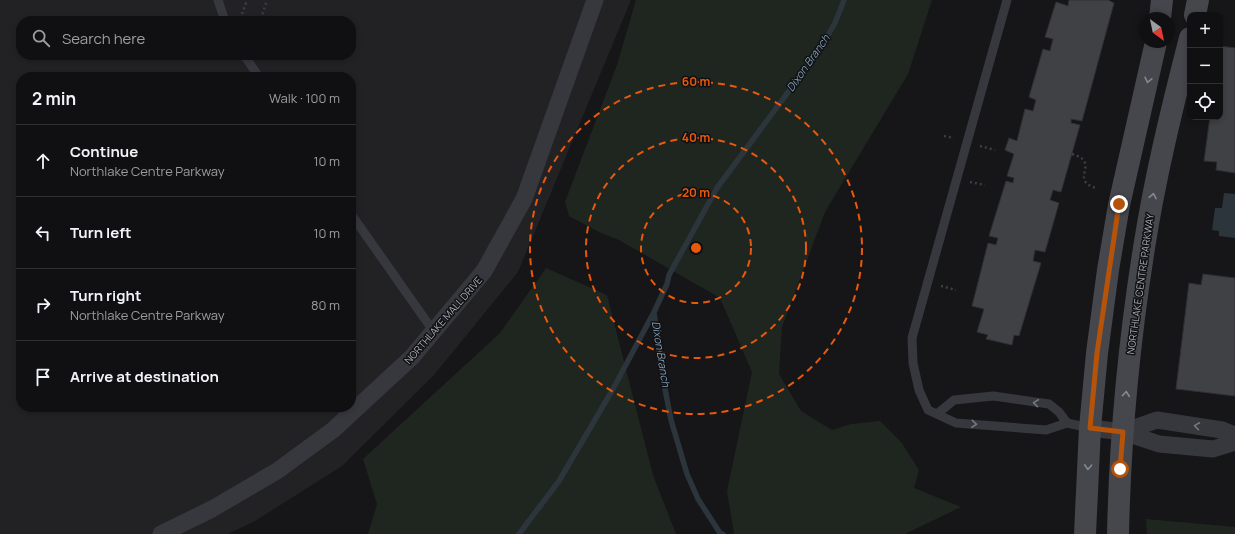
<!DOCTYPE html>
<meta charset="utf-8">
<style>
:root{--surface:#101012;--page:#19191b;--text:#f1f3f6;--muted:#9c9d9f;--line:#303032}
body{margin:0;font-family:Manrope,sans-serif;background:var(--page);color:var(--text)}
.controls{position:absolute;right:12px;top:12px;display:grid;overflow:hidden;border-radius:8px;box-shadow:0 2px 6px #0003}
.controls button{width:36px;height:36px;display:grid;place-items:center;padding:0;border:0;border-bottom:1px solid var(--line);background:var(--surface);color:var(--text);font:20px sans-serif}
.compass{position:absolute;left:1139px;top:12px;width:36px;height:36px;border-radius:50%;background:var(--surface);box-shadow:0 2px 6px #0003;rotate:147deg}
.stop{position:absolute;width:12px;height:12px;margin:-9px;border:3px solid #b45309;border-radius:50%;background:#fff}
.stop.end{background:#b45309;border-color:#fff;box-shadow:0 1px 4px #0008}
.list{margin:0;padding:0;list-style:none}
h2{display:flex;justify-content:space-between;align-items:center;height:52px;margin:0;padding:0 16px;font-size:17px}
h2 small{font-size:13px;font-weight:400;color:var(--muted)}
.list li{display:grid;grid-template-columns:26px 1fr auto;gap:12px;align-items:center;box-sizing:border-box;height:72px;padding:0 16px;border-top:1px solid var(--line)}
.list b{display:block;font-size:15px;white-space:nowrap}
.list p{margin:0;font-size:13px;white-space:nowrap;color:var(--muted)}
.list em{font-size:13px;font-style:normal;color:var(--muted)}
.icon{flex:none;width:22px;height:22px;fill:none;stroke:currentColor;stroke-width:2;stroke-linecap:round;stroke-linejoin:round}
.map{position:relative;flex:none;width:1235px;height:534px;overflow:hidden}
.search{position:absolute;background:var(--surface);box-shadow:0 2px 6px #0003;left:16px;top:16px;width:340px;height:44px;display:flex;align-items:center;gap:10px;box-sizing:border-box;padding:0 14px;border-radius:16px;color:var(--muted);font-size:15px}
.panel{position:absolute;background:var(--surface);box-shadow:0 2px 6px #0003;left:16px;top:72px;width:340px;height:340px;border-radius:16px}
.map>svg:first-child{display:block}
.built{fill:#222225;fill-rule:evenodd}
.green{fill:#1e261f}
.water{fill:#2c353c}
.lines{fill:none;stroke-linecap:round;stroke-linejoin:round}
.stream{stroke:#2c353c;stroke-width:5.5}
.building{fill:#404145;stroke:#303034}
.path{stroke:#3d3f44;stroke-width:2.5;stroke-dasharray:2 3;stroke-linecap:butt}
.lane{stroke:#37383d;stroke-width:9}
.street{stroke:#37383d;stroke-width:17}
.secondary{stroke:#45474d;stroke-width:22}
.oneway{stroke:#858993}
.oneway2{stroke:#757881}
.route{stroke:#b45309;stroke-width:5}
.ring{fill:none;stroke:#e8590c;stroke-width:2;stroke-dasharray:7 5}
.labels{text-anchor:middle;stroke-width:3;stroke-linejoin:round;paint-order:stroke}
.street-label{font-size:10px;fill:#a8adb8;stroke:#111113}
.water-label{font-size:11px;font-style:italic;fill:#7f9bb3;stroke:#111113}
.centre{fill:#e8590c;stroke:#111113;stroke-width:2}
.ring-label{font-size:12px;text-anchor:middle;font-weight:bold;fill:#e8590c;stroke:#111113;stroke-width:3;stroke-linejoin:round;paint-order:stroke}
</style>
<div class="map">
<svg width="1235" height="534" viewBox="0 0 1235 534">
<rect width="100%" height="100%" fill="#161618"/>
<path class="built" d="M0 0H631L518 272 434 375 342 466 255 521 228 534H0ZM21 21H351V55H21ZM21 77H351V407H21Z"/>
<path class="green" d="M636 0H932L908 74 825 212 782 327 779 374 801 411 832 430 851 424 880 421 902 443 919 470 914 488 961 507 905 534H734L727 491 752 372 720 298 619 240 601 233 569 216 565 202 617 65Z
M546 268 607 295 653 475 676 534H368L377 504 363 459 500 333Z
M1146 519 1235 527V534H1147Z"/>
<path class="water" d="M1224 193 1235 194V238L1219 236V231L1212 230 1215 208H1222Z"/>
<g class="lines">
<path class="stream" d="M654 312 660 363 671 420 687 474 698 499 720 533 723 534
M519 534 559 481 613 389 654 312 667 284 669 275 717 188 820 49 835 23 844 0"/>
</g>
<path class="building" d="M1069 0H1108L1114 3 1082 121 1071 119V123L1080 125 1061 192 1053 190 1050 200 1059 203 1045 252 1035 250 1033 261 1041 263 1019 336 1014 335 1012 345 986 339 988 335 977 332 984 309 972 306 988 243 996 245 998 238 989 236 1006 181 1013 183 1014 178 1007 176 1014 154 1005 150 1009 138 1017 141 1025 109 1033 111 1036 100 1029 97 1043 49 1050 51 1053 39 1045 37 1056 2 1068 6Z
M1220 46 1235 48V173L1216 170 1217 162 1204 161 1210 117H1220Z
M1203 274 1235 278V396L1176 389 1189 283 1201 285Z"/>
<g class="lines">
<path class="path" d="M242 14 247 0
M261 19 267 0
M944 136 954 138
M980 146 995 150
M1072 154C1102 162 1068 180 1096 188
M970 182 985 185
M941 286 956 290"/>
<path class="lane" d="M218 0 225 21
M1007 0 912 338 913 363 919 390 928 410 956 423 1046 430 1067 423 1090 428
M244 55 259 77
M351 214 434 332
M937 414 954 400 993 396 1049 404 1059 412 1067 423"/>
<path class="street" d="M1090 428 1123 432 1159 444 1213 449 1235 442
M1123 432 1157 420 1222 430 1235 435
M161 534 212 509 277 471 333 430 412 357 484 271 524 199 595 0"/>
<path class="secondary" d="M1195 15 1198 0
M1160 18 1162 0
M1085 534 1090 428 1097 353 1108 270 1119 205 1156 42
M1118 534C1120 438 1129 342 1144 248 1155 177 1172 108 1190 38"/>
</g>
<defs><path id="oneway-chevron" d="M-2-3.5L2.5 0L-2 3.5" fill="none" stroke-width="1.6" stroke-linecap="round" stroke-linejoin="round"/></defs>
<g class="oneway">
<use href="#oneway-chevron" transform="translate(1148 80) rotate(103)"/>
<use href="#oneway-chevron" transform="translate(1153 196) rotate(-79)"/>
<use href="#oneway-chevron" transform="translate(1126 394) rotate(-85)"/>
<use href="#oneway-chevron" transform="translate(1088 467) rotate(93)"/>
</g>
<g class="oneway2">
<use href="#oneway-chevron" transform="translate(1036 403) rotate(-172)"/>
<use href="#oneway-chevron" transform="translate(974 424) rotate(5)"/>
<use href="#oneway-chevron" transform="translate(1197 426) rotate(-172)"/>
</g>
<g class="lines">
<path class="route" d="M1119 204 1097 353 1090 428 1123 432 1120 469"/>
</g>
<g class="ring">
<circle cx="696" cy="248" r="55"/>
<circle cx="696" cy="248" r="110"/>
<circle cx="696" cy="248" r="166"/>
</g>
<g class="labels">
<g class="street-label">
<text transform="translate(1140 284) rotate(-82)" y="4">NORTHLAKE CENTRE PARKWAY</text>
<text transform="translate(443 320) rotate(-49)" y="4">NORTHLAKE MALL DRIVE</text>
</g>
<g class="water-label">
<text transform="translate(808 63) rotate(-55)" y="4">Dixon Branch</text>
<text transform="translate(661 354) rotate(81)" y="4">Dixon Branch</text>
</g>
</g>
<circle cx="696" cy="248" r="6" class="centre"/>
<g class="ring-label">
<text x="696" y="86">60 m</text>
<text x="696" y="142">40 m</text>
<text x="696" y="197">20 m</text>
</g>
</svg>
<div class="controls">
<button>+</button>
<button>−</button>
<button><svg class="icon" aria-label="locate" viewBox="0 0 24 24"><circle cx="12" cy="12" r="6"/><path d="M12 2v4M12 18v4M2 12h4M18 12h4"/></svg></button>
</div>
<svg class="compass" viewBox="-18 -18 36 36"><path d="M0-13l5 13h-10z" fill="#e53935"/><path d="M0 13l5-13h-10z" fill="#9c9d9f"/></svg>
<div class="stop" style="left:1120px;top:469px"></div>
<div class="stop end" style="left:1119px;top:204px"></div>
<div class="search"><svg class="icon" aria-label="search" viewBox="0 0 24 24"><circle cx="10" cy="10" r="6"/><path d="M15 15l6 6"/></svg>Search here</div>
<section class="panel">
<h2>2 min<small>Walk · 100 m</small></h2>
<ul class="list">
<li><svg class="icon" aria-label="ahead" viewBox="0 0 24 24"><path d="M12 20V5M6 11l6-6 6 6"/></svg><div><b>Continue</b><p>Northlake Centre Parkway</p></div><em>10 m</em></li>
<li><svg class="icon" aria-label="left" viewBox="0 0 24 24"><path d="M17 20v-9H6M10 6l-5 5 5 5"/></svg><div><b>Turn left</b></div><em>10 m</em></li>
<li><svg class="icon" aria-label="right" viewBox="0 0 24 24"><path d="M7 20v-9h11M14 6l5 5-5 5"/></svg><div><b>Turn right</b><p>Northlake Centre Parkway</p></div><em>80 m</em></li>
<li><svg class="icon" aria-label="arrive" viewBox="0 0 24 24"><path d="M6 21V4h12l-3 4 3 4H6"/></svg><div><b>Arrive at destination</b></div></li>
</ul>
</section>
</div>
